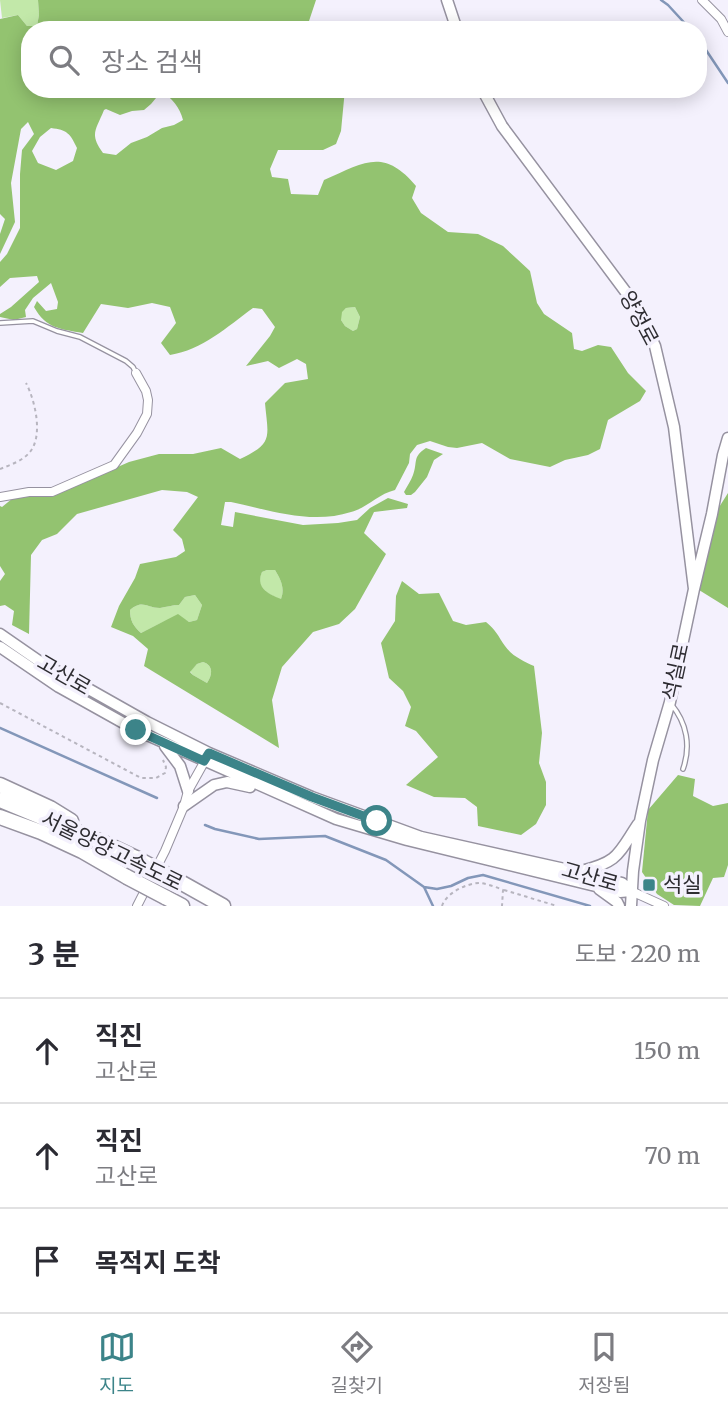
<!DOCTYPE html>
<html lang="ko">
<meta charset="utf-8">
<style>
:root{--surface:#fff;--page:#f2f2f3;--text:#2b2b33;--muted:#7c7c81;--line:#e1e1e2;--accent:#3c8489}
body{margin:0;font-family:Merriweather,"Noto Sans KR",serif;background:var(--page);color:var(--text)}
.stop{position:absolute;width:21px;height:21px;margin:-16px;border:5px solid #3c8489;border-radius:50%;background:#fff}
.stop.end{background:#3c8489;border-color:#fff;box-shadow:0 2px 7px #0008}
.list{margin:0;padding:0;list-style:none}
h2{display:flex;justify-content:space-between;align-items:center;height:91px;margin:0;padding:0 28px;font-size:30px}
h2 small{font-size:23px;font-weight:400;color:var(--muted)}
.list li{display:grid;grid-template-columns:46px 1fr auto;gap:21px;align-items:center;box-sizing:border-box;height:105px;padding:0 28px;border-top:2px solid var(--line)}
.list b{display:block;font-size:26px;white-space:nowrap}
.list p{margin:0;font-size:23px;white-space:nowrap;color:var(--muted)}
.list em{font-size:23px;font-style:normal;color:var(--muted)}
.icon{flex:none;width:38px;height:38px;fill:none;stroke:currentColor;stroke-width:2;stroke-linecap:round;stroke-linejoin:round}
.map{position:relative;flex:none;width:728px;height:906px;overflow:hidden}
.search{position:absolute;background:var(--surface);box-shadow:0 4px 18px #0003;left:21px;right:21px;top:21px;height:77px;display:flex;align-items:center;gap:18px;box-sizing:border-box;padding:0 24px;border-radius:28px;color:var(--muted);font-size:26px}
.sheet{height:406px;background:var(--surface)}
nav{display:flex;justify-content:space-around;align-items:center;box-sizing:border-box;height:98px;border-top:2px solid var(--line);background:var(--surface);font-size:19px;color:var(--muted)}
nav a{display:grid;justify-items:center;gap:4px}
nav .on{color:var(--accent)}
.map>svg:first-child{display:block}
.green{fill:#c2e8a9}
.forest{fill:#93c370;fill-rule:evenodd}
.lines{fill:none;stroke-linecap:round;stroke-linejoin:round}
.stream{stroke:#8397b9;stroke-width:2.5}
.lane-casing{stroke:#9692a0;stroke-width:6}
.street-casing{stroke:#9692a0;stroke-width:10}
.secondary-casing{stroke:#9692a0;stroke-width:13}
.highway-casing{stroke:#9692a0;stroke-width:17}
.path{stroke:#b7b5bf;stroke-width:2;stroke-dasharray:3.5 3.5;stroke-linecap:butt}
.lane{stroke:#fff;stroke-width:3.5}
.street{stroke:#fff;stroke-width:8}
.secondary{stroke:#fff;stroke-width:10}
.highway{stroke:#fff;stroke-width:14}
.highway-bridge-casing{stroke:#9692a0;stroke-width:17;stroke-linecap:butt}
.highway-bridge{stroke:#fff;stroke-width:14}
.route{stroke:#3c8489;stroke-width:9}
.poi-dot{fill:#3c8489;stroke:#f4f1fd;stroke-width:2.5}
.labels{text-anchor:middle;stroke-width:7;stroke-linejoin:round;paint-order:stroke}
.street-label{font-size:21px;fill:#2e2d32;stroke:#f4f1fd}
.poi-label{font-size:21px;fill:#2e2d32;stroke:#f4f1fd;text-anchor:start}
</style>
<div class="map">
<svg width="728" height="906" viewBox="0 0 728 906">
<rect width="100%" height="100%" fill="#f4f1fd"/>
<path class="green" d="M0 0H38L39 15 37 26H27L18 15 2 18Z
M355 307 360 317 357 329 353 331 345 326 341 320V312L346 308Z
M267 570H275C281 580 285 587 281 600 269 594 254 588 262 572Z
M195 595 202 605 197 620 189 622 182 618 163 622 141 633C133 626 130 620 130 610 143 599 146 608 160 608 167 607 172 605 179 605L185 597Z
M203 662C213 665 213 674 207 683L193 675 190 671 197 664Z"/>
<path class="forest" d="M38 0H316L309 21 314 30H285L280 23 273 26 271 30H30V89H345L341 131 336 144 323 150H278L270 169 272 177 288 179 291 194 318 195 324 180C364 163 383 147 416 186L412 198 421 213 448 232 478 234 503 246 530 271 537 303 544 314 572 333 574 349 582 351 598 345 611 347 628 373 646 391 640 401 608 420 600 449 588 455 565 460 550 467 510 459 482 443 457 448 448 447 430 441 417 445 410 454 409 463 395 490C378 494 367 508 351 512 311 525 270 510 231 502H225L221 525 233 527 235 512 303 525 338 523 357 520 370 508 388 498 408 504 407 508 374 512 364 533 386 554 355 609 339 624 313 632 282 667 272 700 279 748 144 666 148 649 133 636 111 627 119 606 135 578 140 564 176 557 185 551 182 539 173 530 198 497 187 492 162 490 77 514 57 534 42 540 31 555 29 634 12 625 14 611 5 605 0 606V581L5 574 0 566V506L2 507 13 498 54 495 129 462 159 454H193L221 448 240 459C274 443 268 437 265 403L285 383 308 379 306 364 297 359 279 368 268 361 246 366 270 336 275 327 262 309 253 308C227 327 202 350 170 355L161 343 176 323 170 307 152 303 128 308 101 304 83 333C61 329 46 329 34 307L37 301 46 311 57 309 58 302 51 283 33 298 25 310 26 317 14 320 0 317V314L11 307 39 282 37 276 10 278 0 287V262L7 254 20 228V174L22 150 34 134 28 122 21 129 11 183 15 222 0 254V234L5 219 0 214V19L18 15 27 26H37L39 15ZM161 92C172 97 180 108 183 120L174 125 162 128 147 137 131 143 116 155 103 153C89 134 96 130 104 110L106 109 120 115 132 111 144 110 151 104ZM51 128C67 130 70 133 77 148L73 161 56 170 38 163 32 151 40 137ZM355 307 360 317 357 329 353 331 345 326 341 320 342 312 346 308ZM267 570H275C281 580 285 588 281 599 269 594 255 588 262 572ZM195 595 202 605 197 620 189 622 178 614 141 633C133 626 130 620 130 610 143 599 146 608 160 608 167 607 172 605 179 605L185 597ZM203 662C213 665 213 674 207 683L193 675 190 672 197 664Z
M426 448 443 454 434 460 427 477 415 492 411 495H406L404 492C407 486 411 481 413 475 418 462 412 457 426 448Z
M728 493V608L699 590 716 512Z
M402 581 419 594 439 593 453 621 466 625 486 622C496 630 498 636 505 646 512 656 523 661 534 666L542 733 539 763 546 782V805L536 824 521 835 478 826 477 807 465 798 434 797 406 785 438 757 416 731 405 726 411 707 403 691 389 678 381 643 395 621 396 596Z
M678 775 695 779 693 796 713 806 728 803V865L724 877 713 878 700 906 674 905 657 894 642 872 648 810Z"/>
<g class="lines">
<path class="stream" d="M661 0 668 5 691 30
M698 38 728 83
M0 728 157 798
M205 825 215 829 259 839 325 836 386 860 424 887 437 889 451 886 468 878 483 875 590 906
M424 887 433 906"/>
<g class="lane-casing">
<path id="lane" d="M0 323 33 321 57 331 80 337 126 361 133 367 136 373
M671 704C687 723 691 746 683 769"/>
</g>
<g class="street-casing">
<path id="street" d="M702 0 721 19 728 32
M0 497 29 492H52L114 465 137 433 147 414 148 400 146 391 136 373
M631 891 664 906
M137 906 165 851 184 806 188 791 207 757"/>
</g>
<g class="secondary-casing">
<path id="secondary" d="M447 0 457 30
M482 89 502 126 637 307 655 346 674 427 694 589
M0 634 39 661 147 722 209 753 312 797 421 837 578 872 622 883 631 891
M0 647 59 687 136 730 336 819 407 840 620 892 631 891
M165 746 180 766 188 791
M184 806 214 785 227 782 250 787
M581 871C619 862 618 854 638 824
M599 889 617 902 619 906
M631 906 633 871 640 821 653 760 670 702 694 589 712 514 723 455 728 438"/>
</g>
<g class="highway-casing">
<path id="highway" d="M0 785 50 808 71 821
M0 800 104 843 136 858
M0 817 41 832 82 851 127 877
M173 878 223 906
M165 897 182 906"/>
</g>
<path class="path" d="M0 469C10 465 22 461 29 453 44 437 35 400 26 383
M0 703 141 778H156L165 773 166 767 163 760
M504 890 557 906
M442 906C446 893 467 883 480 883 488 884 496 887 503 890L502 906"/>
<use href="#lane" class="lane"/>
<use href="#street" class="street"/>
<use href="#secondary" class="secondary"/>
<use href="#highway" class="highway"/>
<g class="highway-bridge-casing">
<path id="highway-bridge" d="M136 858 173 878
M127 877 165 897"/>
</g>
<use href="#highway-bridge" class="highway-bridge"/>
</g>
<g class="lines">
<path class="route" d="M136 730 204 761 209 753 312 797 377 821"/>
</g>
<rect class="poi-dot" x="642" y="878" width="14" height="14" rx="3.5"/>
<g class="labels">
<g class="street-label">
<text transform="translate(639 318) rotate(62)" y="7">양정로</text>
<text transform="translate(676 672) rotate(-78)" y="7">석실로</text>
<text transform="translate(64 675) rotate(30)" y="7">고산로</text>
<text transform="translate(112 851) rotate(26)" y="7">서울양양고속도로</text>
<text transform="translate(590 877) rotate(16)" y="7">고산로</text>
</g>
<g class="poi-label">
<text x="663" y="892">석실</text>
</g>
</g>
</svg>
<div class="stop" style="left:377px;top:821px"></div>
<div class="stop end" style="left:136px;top:730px"></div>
<div class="search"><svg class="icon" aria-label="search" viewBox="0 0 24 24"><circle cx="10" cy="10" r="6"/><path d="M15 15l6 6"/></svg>장소 검색</div>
</div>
<section class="sheet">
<h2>3 분<small>도보 · 220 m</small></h2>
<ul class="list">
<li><svg class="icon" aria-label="ahead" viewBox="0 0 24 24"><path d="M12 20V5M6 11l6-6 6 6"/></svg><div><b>직진</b><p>고산로</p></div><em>150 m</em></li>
<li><svg class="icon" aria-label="ahead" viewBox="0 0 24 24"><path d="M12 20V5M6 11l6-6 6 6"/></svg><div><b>직진</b><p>고산로</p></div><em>70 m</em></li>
<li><svg class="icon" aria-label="arrive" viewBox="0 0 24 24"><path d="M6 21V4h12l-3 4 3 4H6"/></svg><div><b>목적지 도착</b></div></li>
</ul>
</section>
<nav>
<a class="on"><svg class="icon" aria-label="map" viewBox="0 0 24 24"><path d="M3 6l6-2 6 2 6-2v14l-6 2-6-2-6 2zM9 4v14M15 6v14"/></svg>지도</a>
<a><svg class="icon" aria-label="directions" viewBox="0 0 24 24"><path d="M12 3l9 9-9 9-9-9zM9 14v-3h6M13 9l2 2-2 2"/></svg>길찾기</a>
<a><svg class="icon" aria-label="saved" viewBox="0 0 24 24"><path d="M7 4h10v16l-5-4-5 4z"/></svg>저장됨</a>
</nav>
